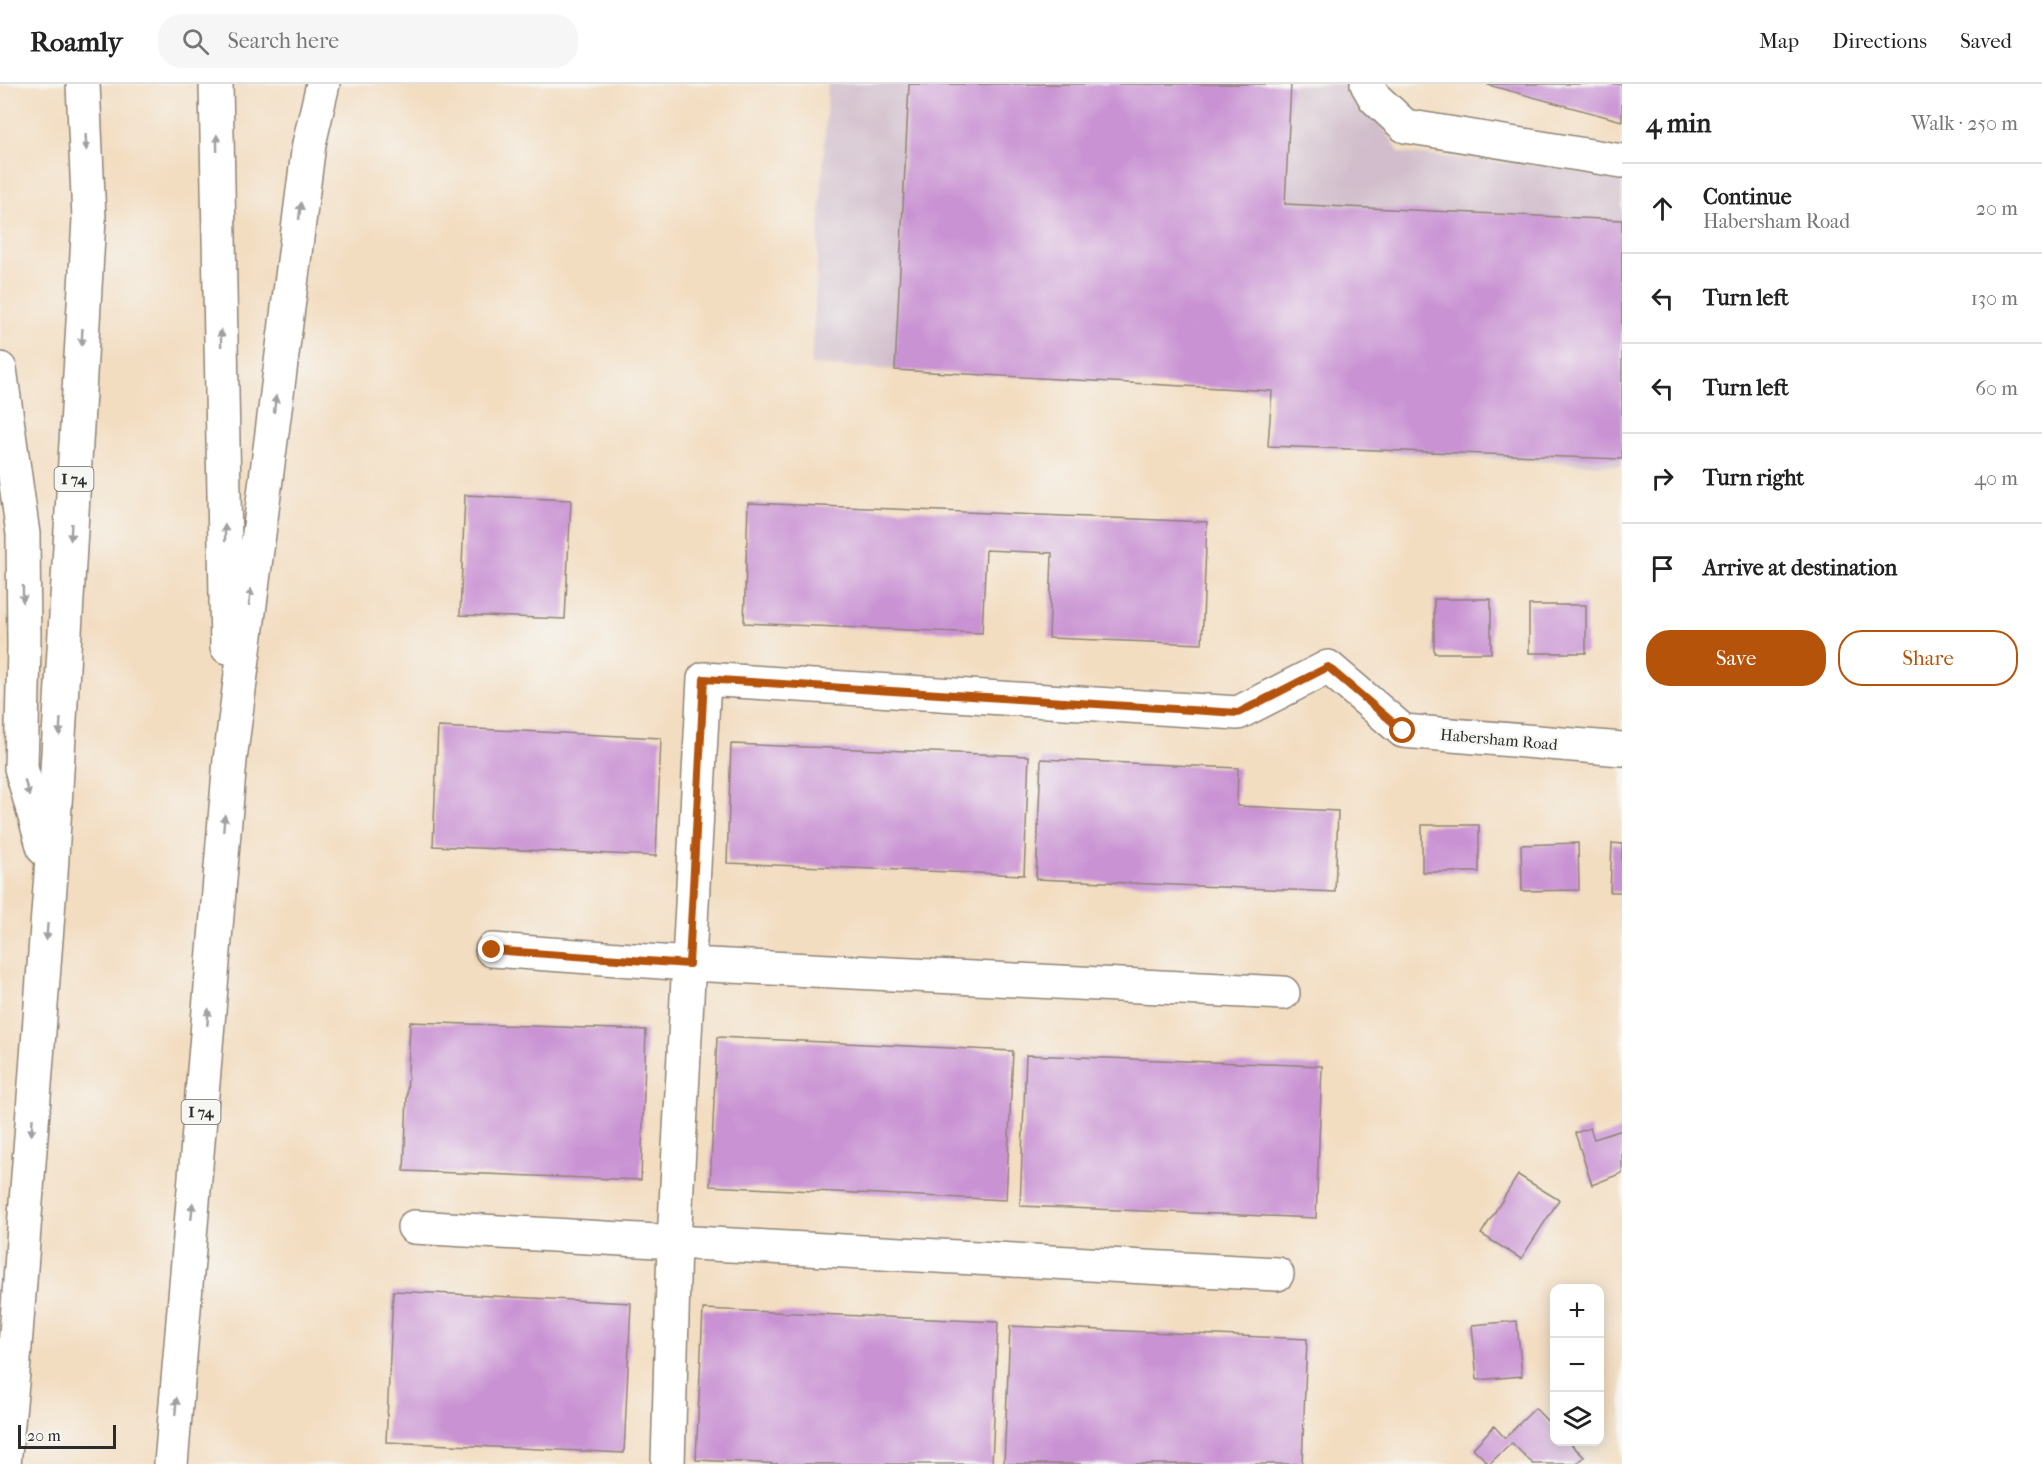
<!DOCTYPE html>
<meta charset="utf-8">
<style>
:root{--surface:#fff;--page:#f6f6f6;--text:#222;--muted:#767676;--line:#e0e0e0;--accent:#b45309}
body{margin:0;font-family:"IM FELL French Canon",serif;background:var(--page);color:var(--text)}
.controls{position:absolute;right:18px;bottom:18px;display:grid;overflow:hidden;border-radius:12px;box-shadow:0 3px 15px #0003}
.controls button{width:54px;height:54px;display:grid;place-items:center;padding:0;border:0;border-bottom:2px solid var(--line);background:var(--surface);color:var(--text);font:30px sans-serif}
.scale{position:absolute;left:18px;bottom:15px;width:98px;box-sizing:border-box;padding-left:6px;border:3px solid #2b2b2b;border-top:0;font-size:16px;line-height:21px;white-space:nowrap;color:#2b2b2b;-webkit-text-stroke:4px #f6f6f2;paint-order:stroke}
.stop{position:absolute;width:18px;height:18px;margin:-14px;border:4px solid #b45309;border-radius:50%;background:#fff}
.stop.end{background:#b45309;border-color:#fff;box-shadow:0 2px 6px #0008}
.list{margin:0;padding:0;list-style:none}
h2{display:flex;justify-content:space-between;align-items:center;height:78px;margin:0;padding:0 24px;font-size:26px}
h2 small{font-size:20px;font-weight:400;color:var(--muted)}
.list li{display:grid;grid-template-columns:39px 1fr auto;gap:18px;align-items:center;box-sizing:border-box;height:90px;padding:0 24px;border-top:2px solid var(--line)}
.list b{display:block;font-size:22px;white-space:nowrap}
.list p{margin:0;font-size:20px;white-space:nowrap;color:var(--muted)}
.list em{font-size:20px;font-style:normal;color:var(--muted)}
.actions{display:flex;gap:12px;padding:18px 24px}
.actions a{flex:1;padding:14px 0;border:2px solid var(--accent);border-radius:24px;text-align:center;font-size:21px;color:var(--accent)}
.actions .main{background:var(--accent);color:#fff}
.icon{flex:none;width:33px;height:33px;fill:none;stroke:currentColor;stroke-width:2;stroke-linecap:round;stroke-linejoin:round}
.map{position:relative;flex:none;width:1622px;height:1380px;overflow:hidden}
header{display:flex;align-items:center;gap:36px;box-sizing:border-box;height:84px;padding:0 30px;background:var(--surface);border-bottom:2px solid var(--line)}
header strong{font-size:28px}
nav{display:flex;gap:33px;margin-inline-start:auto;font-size:21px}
.search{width:420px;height:54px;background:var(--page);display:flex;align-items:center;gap:15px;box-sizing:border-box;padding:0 21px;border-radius:24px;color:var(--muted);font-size:22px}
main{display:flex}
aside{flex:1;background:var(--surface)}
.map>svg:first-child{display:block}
.industrial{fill:#d1bdcb}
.building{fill:#c992d3}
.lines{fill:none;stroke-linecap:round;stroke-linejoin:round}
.minor-casing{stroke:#8f8476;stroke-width:36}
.highway-casing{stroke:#8f8476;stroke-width:36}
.minor{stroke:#fff;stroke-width:33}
.highway{stroke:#fff;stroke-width:33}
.oneway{fill:#a0a0a0}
.route{stroke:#b45309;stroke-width:8}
.labels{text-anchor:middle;stroke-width:4.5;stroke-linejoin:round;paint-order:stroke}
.shield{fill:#f6f6f2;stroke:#686867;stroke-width:1.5}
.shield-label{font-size:15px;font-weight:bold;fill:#2b2b2b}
.street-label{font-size:16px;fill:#2b2b2b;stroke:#f6f6f2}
</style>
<header>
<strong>Roamly</strong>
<div class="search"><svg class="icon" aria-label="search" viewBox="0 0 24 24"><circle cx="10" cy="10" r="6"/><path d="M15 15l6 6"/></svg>Search here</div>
<nav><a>Map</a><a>Directions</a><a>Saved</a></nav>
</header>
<main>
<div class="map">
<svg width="1622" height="1380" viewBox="0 0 1622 1380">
<rect width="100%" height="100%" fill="#f6f6f2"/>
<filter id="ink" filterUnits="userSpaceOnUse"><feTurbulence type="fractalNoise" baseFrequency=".0167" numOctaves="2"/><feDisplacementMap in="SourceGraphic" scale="12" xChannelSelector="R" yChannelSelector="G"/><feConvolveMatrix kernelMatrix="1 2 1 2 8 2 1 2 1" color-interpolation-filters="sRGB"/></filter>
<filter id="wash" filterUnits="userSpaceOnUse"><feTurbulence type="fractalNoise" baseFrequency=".008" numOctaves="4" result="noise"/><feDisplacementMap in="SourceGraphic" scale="24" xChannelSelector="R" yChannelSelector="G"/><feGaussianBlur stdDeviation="1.35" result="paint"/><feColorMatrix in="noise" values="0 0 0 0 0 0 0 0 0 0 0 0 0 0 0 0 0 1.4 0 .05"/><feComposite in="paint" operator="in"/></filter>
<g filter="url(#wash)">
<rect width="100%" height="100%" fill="#f3ddc1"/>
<path class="industrial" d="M828 0H1354L1400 69 1622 89V382L1268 362 1271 307 811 281Z"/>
<g id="blocks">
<path class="building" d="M909 0H1291L1285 120 1622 136V375L1268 362 1272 307 895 286Z
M1622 0V37L1488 1V0Z
M465 411 571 416 565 535 460 531Z
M748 419 1207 438 1202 560 1049 554 1052 469 986 466 982 549 744 539Z
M1434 515H1491V569H1434Z
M1529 521H1586V569H1529Z
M438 643 661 654 656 772 433 762Z
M731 660 1029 672 1024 791 727 779Z
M1041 675 1238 684 1237 722 1338 727 1335 808 1036 795Z
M1422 741H1479V788H1422Z
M1578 759 1579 806 1522 807 1521 761Z
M1612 759 1622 760V808H1610Z
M410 938 646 946 641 1096 404 1087Z
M717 953 1013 967 1006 1116 710 1102Z
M1026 971 1322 982 1316 1134 1020 1122Z
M1590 1044 1594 1055 1622 1046V1089L1592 1101 1575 1049Z
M1518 1091 1559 1116 1521 1175 1481 1150Z
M393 1207 631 1219 624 1369 386 1358Z
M703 1225 998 1238 992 1380H784L696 1376Z
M1517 1237 1522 1292 1477 1296 1472 1241Z
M1010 1242 1307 1255 1302 1380H1004Z
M1535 1324 1554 1344V1358H1569L1584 1373 1577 1380H1533L1512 1359 1489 1380 1473 1364 1494 1342 1505 1354Z"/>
</g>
</g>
<g filter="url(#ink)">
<use href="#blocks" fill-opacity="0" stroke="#8f8476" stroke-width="1.5"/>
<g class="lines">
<g class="minor-casing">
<path id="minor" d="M1367 0 1375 14 1405 42 1622 77
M492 866 689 880 1283 909
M414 1143 674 1158 668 1380
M1277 1190 674 1158 704 595 1238 629 1328 583 1403 647 1622 665"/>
</g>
<g class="highway-casing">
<path id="highway" d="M216 0 227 563
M0 285 23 450 24 563 21 684 44 765
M4 1380 13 1289 51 790 89 135 83 0
M171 1380 230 676 309 60 323 0"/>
</g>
<use href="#minor" class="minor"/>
<use href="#highway" class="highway"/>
</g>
<defs><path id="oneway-solid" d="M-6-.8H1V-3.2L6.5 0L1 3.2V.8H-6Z" transform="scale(1.5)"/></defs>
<g class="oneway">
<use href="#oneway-solid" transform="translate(86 58) rotate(87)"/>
<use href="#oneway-solid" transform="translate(217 59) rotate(-91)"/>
<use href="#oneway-solid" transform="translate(300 127) rotate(-83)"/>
<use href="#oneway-solid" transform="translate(82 253) rotate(93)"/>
<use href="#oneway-solid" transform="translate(221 254) rotate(-91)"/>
<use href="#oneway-solid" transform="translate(275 320) rotate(-83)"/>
<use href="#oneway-solid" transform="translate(71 448) rotate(93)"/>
<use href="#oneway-solid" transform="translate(225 449) rotate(-91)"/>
<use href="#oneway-solid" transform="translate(23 510) rotate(89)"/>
<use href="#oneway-solid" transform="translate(250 513) rotate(-83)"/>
<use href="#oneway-solid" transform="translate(60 643) rotate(93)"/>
<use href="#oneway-solid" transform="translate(27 704) rotate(74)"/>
<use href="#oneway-solid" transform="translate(224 739) rotate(-85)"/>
<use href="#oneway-solid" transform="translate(47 848) rotate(94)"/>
<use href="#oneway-solid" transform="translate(208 933) rotate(-85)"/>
<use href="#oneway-solid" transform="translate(32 1043) rotate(94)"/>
<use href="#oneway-solid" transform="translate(192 1127) rotate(-85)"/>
<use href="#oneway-solid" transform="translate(176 1322) rotate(-85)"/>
</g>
</g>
<g class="lines" filter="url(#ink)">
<path class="route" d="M492 866 689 880 704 595 1238 629 1328 583 1403 647"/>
</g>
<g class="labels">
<g class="shield">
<rect x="54.5" y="383" width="39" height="24" rx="4.5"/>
<rect x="181.5" y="1016" width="39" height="24" rx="4.5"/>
</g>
<g class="shield-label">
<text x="74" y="400">I 74</text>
<text x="201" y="1033">I 74</text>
</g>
<g class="street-label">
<text transform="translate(1499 655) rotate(5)" y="6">Habersham Road</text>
</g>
</g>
</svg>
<div class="controls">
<button>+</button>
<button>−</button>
<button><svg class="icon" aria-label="layers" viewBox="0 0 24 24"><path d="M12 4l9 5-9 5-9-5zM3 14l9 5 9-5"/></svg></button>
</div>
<div class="scale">20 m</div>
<div class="stop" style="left:1403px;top:647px"></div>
<div class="stop end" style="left:492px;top:866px"></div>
</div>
<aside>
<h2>4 min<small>Walk · 250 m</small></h2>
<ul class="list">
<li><svg class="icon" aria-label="ahead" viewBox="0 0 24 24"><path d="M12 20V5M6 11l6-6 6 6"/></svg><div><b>Continue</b><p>Habersham Road</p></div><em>20 m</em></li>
<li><svg class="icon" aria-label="left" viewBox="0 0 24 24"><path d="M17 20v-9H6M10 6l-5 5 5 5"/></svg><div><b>Turn left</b></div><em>130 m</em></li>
<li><svg class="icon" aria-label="left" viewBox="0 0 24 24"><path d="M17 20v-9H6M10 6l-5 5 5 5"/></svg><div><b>Turn left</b></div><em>60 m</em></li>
<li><svg class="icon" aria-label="right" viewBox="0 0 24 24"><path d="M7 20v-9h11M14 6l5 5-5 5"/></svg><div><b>Turn right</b></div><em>40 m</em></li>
<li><svg class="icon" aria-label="arrive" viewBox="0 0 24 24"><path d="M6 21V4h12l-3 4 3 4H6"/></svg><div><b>Arrive at destination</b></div></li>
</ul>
<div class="actions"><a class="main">Save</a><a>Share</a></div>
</aside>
</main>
